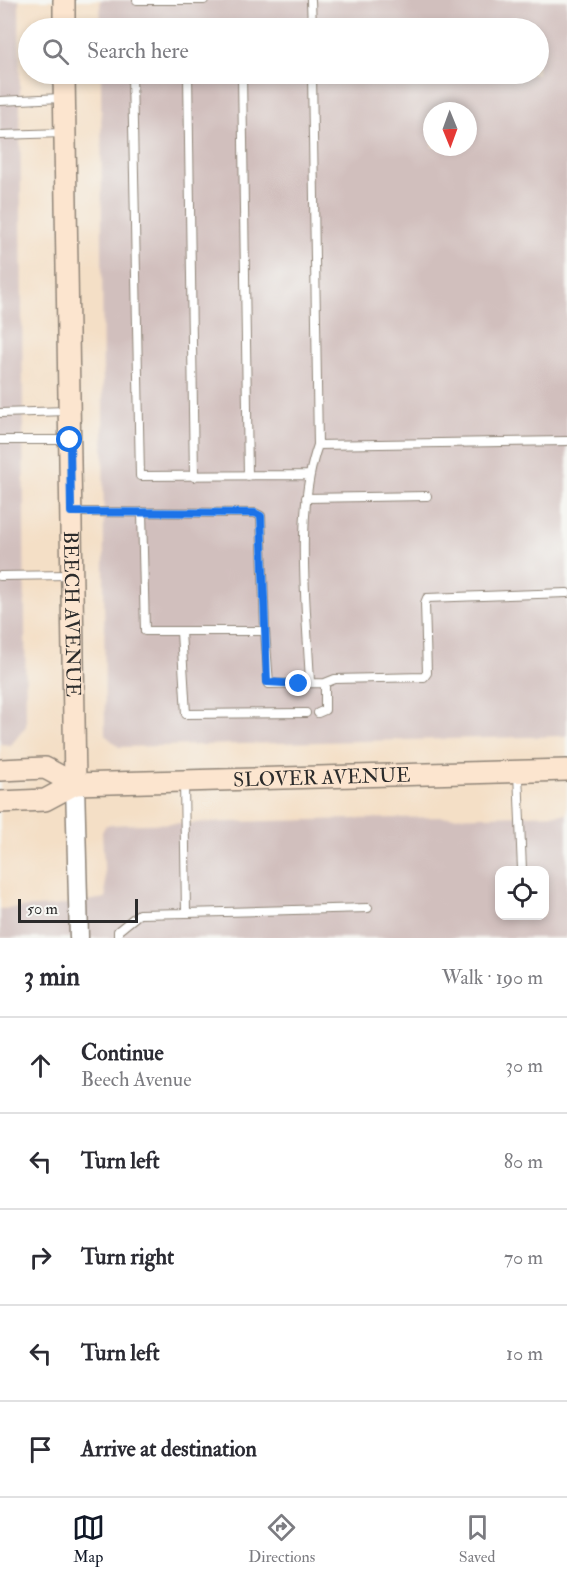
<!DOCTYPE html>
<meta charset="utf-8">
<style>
:root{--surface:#fff;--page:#f2f2f3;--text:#2b2b33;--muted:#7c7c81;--line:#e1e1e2;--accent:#111827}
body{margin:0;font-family:"IM FELL Double Pica",serif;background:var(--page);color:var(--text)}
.controls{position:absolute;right:18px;bottom:18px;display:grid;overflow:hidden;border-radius:12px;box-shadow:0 3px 9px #0003}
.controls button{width:54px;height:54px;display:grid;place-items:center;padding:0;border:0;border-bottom:2px solid var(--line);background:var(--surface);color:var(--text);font:30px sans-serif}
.compass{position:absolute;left:423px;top:102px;width:54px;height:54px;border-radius:50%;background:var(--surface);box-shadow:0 3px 9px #0003;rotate:179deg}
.scale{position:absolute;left:18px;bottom:15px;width:120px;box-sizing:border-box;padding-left:6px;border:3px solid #2b2b2b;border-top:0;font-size:16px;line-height:21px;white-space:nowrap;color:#2b2b2b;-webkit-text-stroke:4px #f6f6f2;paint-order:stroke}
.stop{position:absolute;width:18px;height:18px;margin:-14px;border:4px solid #1a73e8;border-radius:50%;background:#fff}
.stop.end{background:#1a73e8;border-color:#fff;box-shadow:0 2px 6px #0008}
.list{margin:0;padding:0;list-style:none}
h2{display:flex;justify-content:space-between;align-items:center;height:78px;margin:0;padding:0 24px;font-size:26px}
h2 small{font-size:20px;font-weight:400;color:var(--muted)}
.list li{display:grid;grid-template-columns:39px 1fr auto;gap:18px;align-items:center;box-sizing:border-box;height:96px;padding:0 24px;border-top:2px solid var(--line)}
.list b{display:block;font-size:22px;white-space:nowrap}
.list p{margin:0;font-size:20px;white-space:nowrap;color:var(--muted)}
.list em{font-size:20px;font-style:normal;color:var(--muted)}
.icon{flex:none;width:33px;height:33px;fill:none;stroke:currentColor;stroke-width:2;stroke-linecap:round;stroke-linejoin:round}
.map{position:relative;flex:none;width:567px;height:938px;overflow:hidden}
.search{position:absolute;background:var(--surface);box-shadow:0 3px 9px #0003;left:18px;right:18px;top:18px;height:66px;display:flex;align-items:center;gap:15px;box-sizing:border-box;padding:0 21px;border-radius:33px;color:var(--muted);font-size:22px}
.sheet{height:558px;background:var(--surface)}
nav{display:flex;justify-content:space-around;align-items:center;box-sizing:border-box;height:84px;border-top:2px solid var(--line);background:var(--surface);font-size:16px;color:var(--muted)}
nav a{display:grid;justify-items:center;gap:3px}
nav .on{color:var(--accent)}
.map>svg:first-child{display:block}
.industrial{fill:#d1bfbd;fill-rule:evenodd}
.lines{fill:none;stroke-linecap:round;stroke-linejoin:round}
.service-casing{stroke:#908578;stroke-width:10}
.tertiary-casing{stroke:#908578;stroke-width:21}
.secondary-casing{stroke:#908578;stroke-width:24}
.service{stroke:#fff;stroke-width:8}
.tertiary{stroke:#fff;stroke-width:18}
.secondary{stroke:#fce5cf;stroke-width:21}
.route{stroke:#1a73e8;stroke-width:8}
.labels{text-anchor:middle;stroke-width:4.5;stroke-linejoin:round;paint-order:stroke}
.street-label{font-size:20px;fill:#2b2b2b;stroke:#f6f6f2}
</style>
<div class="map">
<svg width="567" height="938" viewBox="0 0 567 938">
<rect width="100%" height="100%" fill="#f6f6f2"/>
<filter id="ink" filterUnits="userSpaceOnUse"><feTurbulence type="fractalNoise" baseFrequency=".0167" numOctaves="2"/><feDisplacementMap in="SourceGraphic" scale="12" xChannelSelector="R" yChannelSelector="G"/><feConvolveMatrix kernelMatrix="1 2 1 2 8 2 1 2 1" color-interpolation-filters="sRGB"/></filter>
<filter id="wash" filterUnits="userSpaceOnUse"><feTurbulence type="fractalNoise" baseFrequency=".008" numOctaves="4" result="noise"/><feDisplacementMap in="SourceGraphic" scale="24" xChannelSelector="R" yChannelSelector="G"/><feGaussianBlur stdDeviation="1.35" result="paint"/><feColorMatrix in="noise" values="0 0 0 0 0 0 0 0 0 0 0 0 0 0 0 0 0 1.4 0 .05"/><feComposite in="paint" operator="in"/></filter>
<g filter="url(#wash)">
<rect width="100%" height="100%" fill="#f4dfc6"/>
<path class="industrial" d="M0 0H19L26 726 11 745 0 744Z
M100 0H567V736L119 747 105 735 101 74H538V28H101ZM432 111H468V147H432Z
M567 814V938H0V909L54 906 106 898 102 832 106 825ZM500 870H544V915H500Z"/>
</g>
<g filter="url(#ink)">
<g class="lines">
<g class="service-casing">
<path id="service" d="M137 0H204
M311 0 312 28
M131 28 312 23
M132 74 140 476 309 475
M188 74 194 477
M242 74 248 476
M312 74 318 445 567 441
M0 101 61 98
M0 135 63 133
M0 413 68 411
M0 440H67
M306 498 427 496
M73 512 255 513 261 516 265 631H145L142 512
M0 576 70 575
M265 631 269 684 325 683 335 679 424 677 427 673 425 603 427 598 567 593
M181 632 186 714 306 713
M310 683C307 610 294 513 318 445
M318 713 325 710V683
M518 773 522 870
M186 913 368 908
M118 938V931L139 914 186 913 184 782"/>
</g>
<g class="tertiary-casing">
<path id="tertiary" d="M75 784 79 938"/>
</g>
<g class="secondary-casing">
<g id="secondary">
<path d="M64 28V0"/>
<path id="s1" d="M64 74 75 784"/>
<path d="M0 770 45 768 75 784"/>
<path id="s2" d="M0 802 45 800 75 784 567 770"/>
</g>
</g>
<use href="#service" class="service"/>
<use href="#tertiary" class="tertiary"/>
<use href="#secondary" class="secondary"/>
</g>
</g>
<g class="lines" filter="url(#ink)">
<path class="route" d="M70 440 71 512 255 513 261 516 267 682 299 684"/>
</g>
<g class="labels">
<g class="street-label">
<text dy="7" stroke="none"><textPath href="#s1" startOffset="540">BEECH AVENUE</textPath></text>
<text dy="7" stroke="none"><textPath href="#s2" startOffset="326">SLOVER AVENUE</textPath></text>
</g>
</g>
</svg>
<div class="controls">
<button><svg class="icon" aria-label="locate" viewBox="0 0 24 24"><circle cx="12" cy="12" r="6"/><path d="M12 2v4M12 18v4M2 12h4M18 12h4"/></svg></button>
</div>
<svg class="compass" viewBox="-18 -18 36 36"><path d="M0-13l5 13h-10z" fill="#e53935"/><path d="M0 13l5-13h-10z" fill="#7c7c81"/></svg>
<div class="scale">50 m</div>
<div class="stop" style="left:70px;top:440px"></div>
<div class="stop end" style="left:299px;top:684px"></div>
<div class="search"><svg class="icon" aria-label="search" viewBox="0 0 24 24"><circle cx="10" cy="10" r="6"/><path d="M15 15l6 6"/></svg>Search here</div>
</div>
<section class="sheet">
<h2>3 min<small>Walk · 190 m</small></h2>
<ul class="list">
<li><svg class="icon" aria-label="ahead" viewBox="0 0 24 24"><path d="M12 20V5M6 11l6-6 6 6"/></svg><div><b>Continue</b><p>Beech Avenue</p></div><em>30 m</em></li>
<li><svg class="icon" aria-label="left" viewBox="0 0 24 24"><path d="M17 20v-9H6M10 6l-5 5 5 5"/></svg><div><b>Turn left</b></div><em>80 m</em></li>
<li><svg class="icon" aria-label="right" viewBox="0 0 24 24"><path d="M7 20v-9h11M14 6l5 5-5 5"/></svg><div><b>Turn right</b></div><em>70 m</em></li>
<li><svg class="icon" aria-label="left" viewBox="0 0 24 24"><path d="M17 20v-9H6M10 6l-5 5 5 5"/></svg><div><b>Turn left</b></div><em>10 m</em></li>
<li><svg class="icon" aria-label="arrive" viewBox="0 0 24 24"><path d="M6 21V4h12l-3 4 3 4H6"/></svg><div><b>Arrive at destination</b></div></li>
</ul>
</section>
<nav>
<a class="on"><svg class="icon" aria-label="map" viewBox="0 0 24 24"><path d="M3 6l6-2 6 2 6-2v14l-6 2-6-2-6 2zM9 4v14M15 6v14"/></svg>Map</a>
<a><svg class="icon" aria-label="directions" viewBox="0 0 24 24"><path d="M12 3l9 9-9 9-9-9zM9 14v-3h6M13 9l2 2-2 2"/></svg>Directions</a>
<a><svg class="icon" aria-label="saved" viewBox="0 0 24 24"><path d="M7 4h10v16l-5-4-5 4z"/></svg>Saved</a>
</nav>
